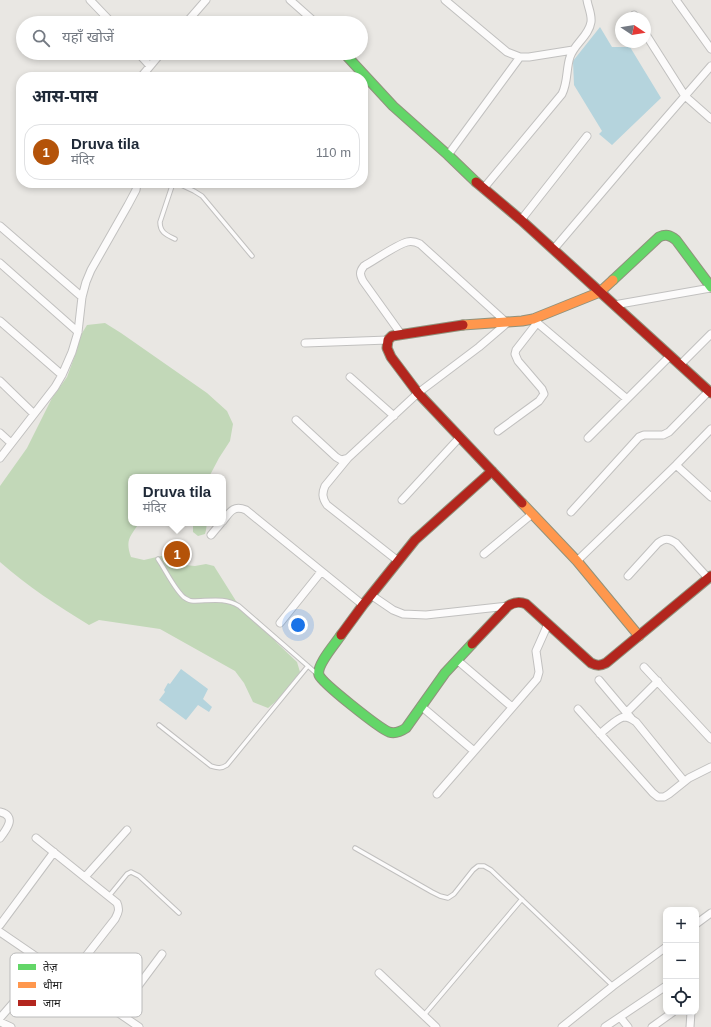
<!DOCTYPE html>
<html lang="hi">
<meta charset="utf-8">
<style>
:root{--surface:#fff;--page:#f2f2f3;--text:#1f2937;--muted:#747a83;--line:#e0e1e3;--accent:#b45309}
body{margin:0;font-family:Arial,"Noto Sans Devanagari",sans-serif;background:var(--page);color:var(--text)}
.controls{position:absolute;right:12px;bottom:12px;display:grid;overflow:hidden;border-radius:8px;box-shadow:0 2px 6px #0003}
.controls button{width:36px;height:36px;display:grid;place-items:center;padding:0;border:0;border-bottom:1px solid var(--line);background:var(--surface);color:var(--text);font:20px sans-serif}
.compass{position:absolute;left:615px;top:12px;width:36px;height:36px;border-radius:50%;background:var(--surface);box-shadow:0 2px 6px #0003;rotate:102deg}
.you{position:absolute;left:298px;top:625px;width:14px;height:14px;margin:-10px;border:3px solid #fff;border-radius:50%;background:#1a73e8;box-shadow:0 0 0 6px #1a73e833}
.badge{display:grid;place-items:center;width:26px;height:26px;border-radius:50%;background:var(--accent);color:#fff;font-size:13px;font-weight:700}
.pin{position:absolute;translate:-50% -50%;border:2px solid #fff;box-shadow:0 1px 4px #0006}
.popup{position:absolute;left:128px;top:474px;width:98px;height:52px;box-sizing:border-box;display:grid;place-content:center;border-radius:8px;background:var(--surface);filter:drop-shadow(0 1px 3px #0005);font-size:13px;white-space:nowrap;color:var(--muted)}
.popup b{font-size:15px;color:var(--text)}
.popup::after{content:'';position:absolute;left:50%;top:100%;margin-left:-8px;border:8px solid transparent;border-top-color:var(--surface)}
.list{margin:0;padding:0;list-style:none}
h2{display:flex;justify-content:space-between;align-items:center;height:52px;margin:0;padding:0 16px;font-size:17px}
h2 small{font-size:13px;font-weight:400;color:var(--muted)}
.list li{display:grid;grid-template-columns:26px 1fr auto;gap:12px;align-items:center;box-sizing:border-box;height:56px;margin:0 8px 8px;padding:0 8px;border:1px solid var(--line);border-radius:16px}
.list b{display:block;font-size:15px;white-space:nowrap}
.list p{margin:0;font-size:13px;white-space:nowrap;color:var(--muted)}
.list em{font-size:13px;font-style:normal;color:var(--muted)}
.icon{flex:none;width:22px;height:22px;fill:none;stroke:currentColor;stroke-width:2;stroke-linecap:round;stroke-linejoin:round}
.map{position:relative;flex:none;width:711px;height:1027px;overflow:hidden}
.search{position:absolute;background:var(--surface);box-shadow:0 2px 6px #0003;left:16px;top:16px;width:352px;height:44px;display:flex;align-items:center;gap:10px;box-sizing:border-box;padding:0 14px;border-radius:22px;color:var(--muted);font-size:15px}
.panel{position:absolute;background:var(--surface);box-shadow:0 2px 6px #0003;left:16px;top:72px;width:352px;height:116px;border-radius:16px}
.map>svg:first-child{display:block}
.forest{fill:#c2d8b8}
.water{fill:#b5d4dd}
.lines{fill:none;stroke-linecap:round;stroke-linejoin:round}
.lane-casing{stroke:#c1c0bf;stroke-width:5.5}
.street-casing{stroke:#c1c0bf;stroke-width:9}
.fast-casing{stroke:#90927c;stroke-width:11}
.slow-casing{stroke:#90927c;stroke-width:11}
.jam-casing{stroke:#90927c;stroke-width:11}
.lane{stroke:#fcfbfb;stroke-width:3.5}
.street{stroke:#fcfbfb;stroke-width:7}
.fast{stroke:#63d668;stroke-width:9}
.slow{stroke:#ff974d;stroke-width:9}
.jam{stroke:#b3261e;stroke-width:9}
.key{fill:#fff;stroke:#bababa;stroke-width:1}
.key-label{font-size:11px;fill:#1a1a1a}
</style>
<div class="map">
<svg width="711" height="1027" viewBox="0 0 711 1027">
<rect width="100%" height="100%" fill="#e9e7e3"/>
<path class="forest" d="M105 323 121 333 207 393 227 411 233 424 230 441 219 458 209 477H131V523H139C130 537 125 540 131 557L144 560 161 556H168L185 565 195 566 206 564 214 566 236 601 245 610 258 619 277 643 297 662 300 672 280 698 268 708 253 702 244 683 235 671 160 629 99 620 89 625C58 606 27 586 0 562V486L27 448 52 398 67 377 77 350 79 338 87 325Z
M193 523H207L206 530 205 534 198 536 193 532Z"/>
<path class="water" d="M600 27 612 47H630L661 98 612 145 599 134 602 131 574 85 573 61Z
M181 669 208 689 203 699 212 707 209 712 198 705 186 720 159 700 165 692 164 690 168 683 170 684Z"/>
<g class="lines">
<g class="lane-casing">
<path id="lane" d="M173 183 160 222C160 233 167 235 175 239
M177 183 194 191 202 196 252 256
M158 559C165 569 176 592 185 598 188 600 190 601 193 601 209 601 225 597 239 606L316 673
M159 725 211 766C218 768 221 769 227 765L308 666
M355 848 432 892 440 896 448 898 454 894 473 870 478 866H484L491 870 613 986
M109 896 127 874 131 872 139 876 179 913
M424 1015 522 899"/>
</g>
<g class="street-casing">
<path id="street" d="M90 0 112 23
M290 0 316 23
M445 0 507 52 520 57H529L573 50
M676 0 711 49
M634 15 636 18
M186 23 206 0
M645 33 685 96 711 119
M138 53 150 66
M141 77 161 53
M448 155 520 57
M483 189 562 94C568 82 566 69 570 57 574 44 589 36 591 22 592 14 588 7 587 0
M521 220 587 136
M0 226 82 297
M553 250 632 157 711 66
M0 263 78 332
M614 305 711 288
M534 320 627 399
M0 321 62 375
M305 343 388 340
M680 365 711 334
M350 377 394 416
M0 381 34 414
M296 420 336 457 341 460 348 458 418 393 479 347 507 323 420 244C416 242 411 241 407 242 396 245 375 260 364 266 359 272 360 275 363 281L401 334
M498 431 539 401 544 394 542 389 518 361 515 354 516 350 537 323
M0 433 11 443
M588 438 670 356
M0 458 55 387 62 375 72 352 78 332 82 297 86 282 91 270 128 205 136 190 137 183
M348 458 325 486C322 493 322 498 327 505L398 561
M676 465 711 497
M402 500 460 437
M571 512 639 437 644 435H663L669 432 709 391
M223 521C230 512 233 505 246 510L363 605
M211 535 221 523
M484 554 532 514
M577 561 676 465 711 429
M628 576 658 543C665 538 668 538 676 543L708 578
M371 595 393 610 403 614 426 615 508 606
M280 623 321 572
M457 660 512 707
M644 667 711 739
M599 680 631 718
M421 706 474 751
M578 709 653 793 658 797H664L669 794 689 778 711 767
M626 713 658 681
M600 734C606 729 617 718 624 717 629 717 632 719 636 722L684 781
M437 794 537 679 539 672 536 651 548 624
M0 812C17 816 7 829 0 838
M36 838 117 903C120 910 118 913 115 919L68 979
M85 877 127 830
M696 924 711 913
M0 925 54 852
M0 932 139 1027
M379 973 436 1027
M118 1013 162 954
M620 1017 628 1027
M0 1018 47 964
M0 1022 11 1027
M562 1027 613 986 666 947
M605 1027 666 986
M652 1027 673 1012
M690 1027 691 1012"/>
</g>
<g class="fast-casing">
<path id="fast" d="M344 53 393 106 448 155 476 182
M613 280 659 237C666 234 670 235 676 240L711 287
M341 635C336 643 316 665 319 675 322 683 379 728 389 732 395 734 400 732 406 728L445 673 472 644"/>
</g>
<g class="slow-casing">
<path id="slow" d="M463 325 522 321 533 319 600 292 613 280
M522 503 577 561 639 636"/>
</g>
<g class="jam-casing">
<path id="jam" d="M476 182 521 220 711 393
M463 325 392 336 388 340 387 348 391 357 418 393 522 503
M341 635 363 605 415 540 492 471
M472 644 508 606C514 602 519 601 526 604L591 663C597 666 600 666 606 663L711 576"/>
</g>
<use href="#lane" class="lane"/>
<use href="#street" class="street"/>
<use href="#fast" class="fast"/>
<use href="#slow" class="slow"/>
<use href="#jam" class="jam"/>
</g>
<rect x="10" y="953" width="132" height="64" rx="6" class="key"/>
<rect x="18" y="964" width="18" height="6" fill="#63d668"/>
<rect x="18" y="982" width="18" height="6" fill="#ff974d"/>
<rect x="18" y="1000" width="18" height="6" fill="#b3261e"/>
<g class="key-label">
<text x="43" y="971">तेज़</text>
<text x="43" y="989">धीमा</text>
<text x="43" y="1007">जाम</text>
</g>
</svg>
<div class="controls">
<button>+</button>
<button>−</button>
<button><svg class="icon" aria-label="locate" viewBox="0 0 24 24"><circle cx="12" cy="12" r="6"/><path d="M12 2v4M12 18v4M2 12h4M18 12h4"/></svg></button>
</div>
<svg class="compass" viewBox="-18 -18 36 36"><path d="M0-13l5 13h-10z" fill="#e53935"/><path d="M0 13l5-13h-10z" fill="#747a83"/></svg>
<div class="you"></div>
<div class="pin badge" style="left:177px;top:554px">1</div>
<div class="popup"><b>Druva tila</b>मंदिर</div>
<div class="search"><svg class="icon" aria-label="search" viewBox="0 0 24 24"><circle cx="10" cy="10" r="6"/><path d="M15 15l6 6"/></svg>यहाँ खोजें</div>
<section class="panel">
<h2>आस-पास<small></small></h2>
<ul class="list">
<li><span class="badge">1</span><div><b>Druva tila</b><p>मंदिर</p></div><em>110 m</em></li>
</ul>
</section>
</div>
